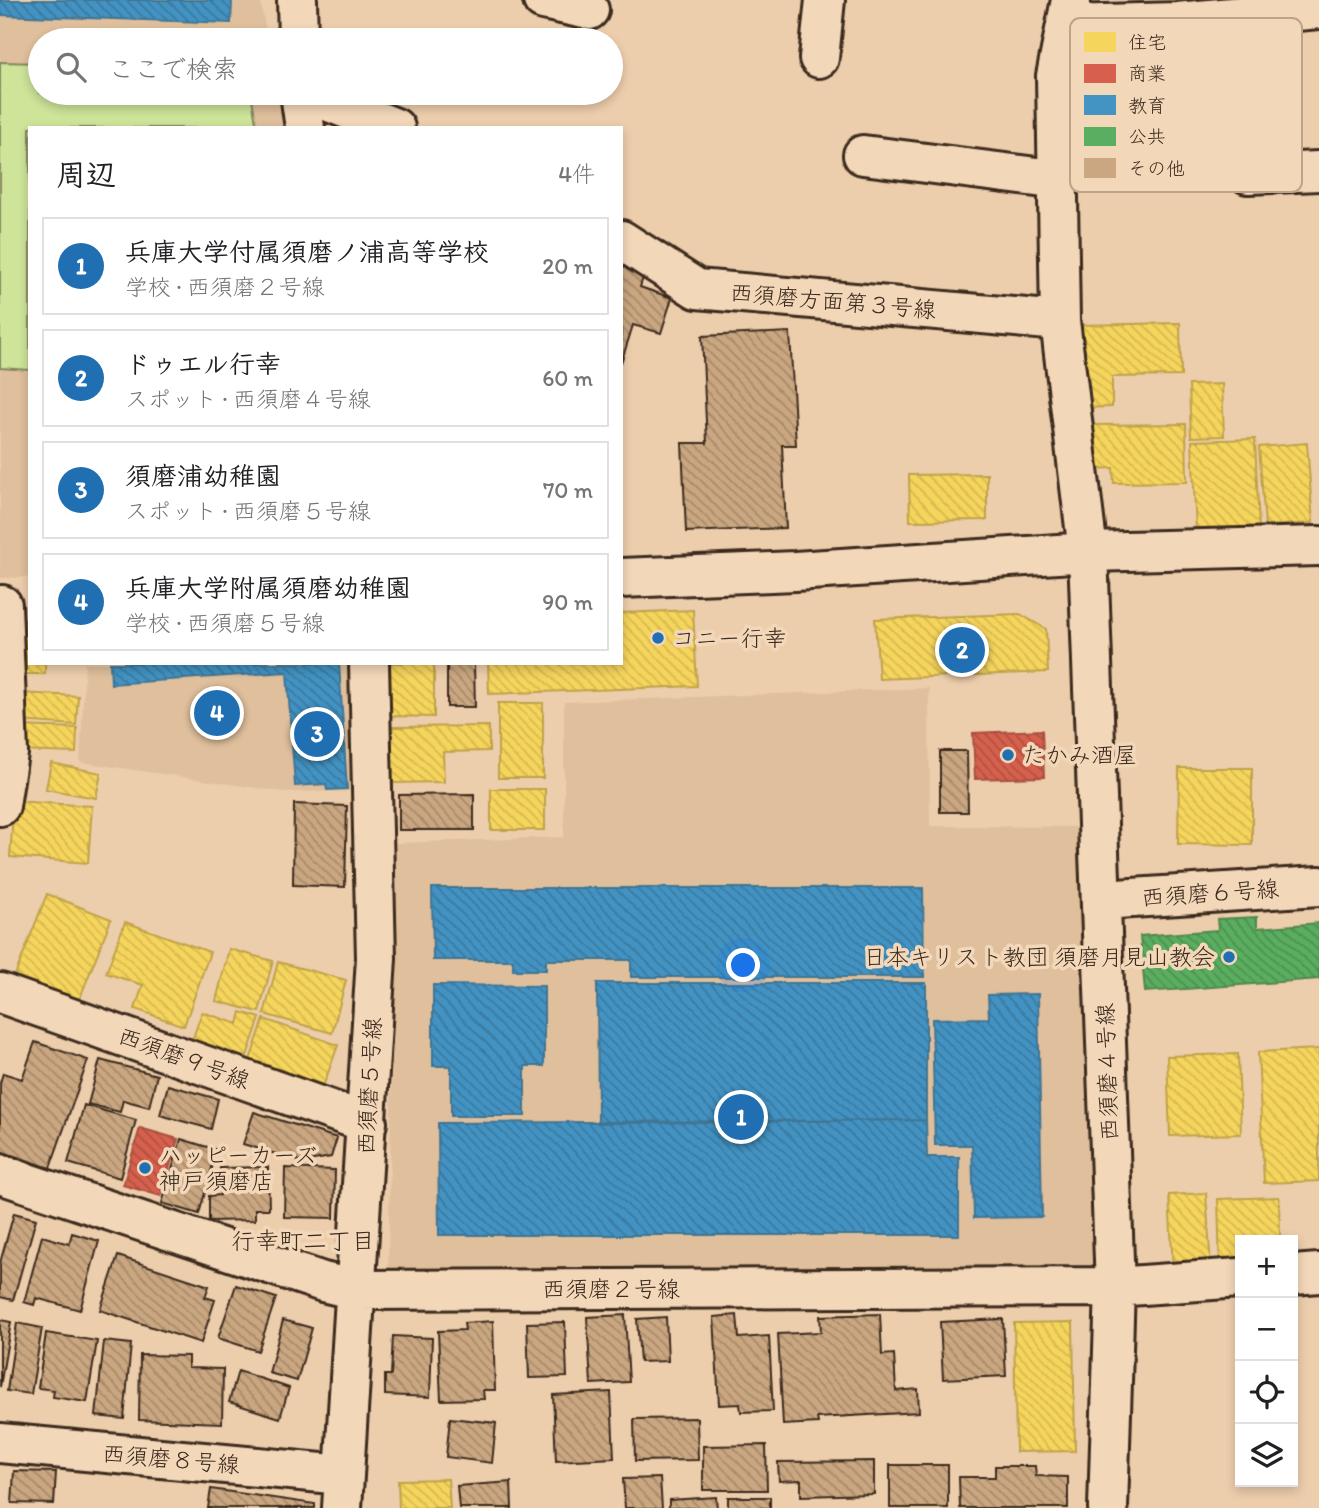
<!DOCTYPE html>
<html lang="ja">
<meta charset="utf-8">
<style>
:root{--surface:#fff;--page:#f2f2f2;--text:#202124;--muted:#757577;--line:#e0e0e0;--accent:#1f6fb2}
body{margin:0;font-family:Itim,"Klee One",sans-serif;background:var(--page);color:var(--text)}
.controls{position:absolute;right:21px;bottom:21px;display:grid;overflow:hidden;border-radius:0px;box-shadow:0 4px 10px #0003}
.controls button{width:63px;height:63px;display:grid;place-items:center;padding:0;border:0;border-bottom:2px solid var(--line);background:var(--surface);color:var(--text);font:35px sans-serif}
.you{position:absolute;left:744px;top:966px;width:24px;height:24px;margin:-18px;border:5px solid #fff;border-radius:50%;background:#1a73e8;box-shadow:0 0 0 10px #1a73e833}
.badge{display:grid;place-items:center;width:46px;height:46px;border-radius:50%;background:var(--accent);color:#fff;font-size:23px;font-weight:700}
.pin{position:absolute;translate:-50% -50%;border:4px solid #fff;box-shadow:0 2px 7px #0006}
.list{margin:0;padding:0;list-style:none}
h2{display:flex;justify-content:space-between;align-items:center;height:91px;margin:0;padding:0 28px;font-size:30px}
h2 small{font-size:23px;font-weight:400;color:var(--muted)}
.list li{display:grid;grid-template-columns:46px 1fr auto;gap:21px;align-items:center;box-sizing:border-box;height:98px;margin:0 14px 14px;padding:0 14px;border:2px solid var(--line);border-radius:0px}
.list b{display:block;font-size:26px;white-space:nowrap}
.list p{margin:0;font-size:23px;white-space:nowrap;color:var(--muted)}
.list em{font-size:23px;font-style:normal;color:var(--muted)}
.icon{flex:none;width:38px;height:38px;fill:none;stroke:currentColor;stroke-width:2;stroke-linecap:round;stroke-linejoin:round}
.map{position:relative;flex:none;width:1319px;height:1508px;overflow:hidden}
.search{position:absolute;background:var(--surface);box-shadow:0 4px 10px #0003;left:28px;top:28px;width:595px;height:77px;display:flex;align-items:center;gap:18px;box-sizing:border-box;padding:0 24px;border-radius:38px;color:var(--muted);font-size:26px}
.panel{position:absolute;background:var(--surface);box-shadow:0 4px 10px #0003;left:28px;top:126px;width:595px;height:539px;border-radius:0px}
.map>svg:first-child{display:block}
.built{fill:#dfbf9c}
.grass{fill:#cde499;stroke:#84875c;stroke-width:2}
.homes{fill:url(#homes-back-hatch);stroke:#bea249;stroke-width:2}
.shops{fill:url(#shops-back-hatch);stroke:#a8503f;stroke-width:2}
.schools{fill:url(#schools-back-hatch);stroke:#417492;stroke-width:2}
.public{fill:url(#public-back-hatch);stroke:#51864d;stroke-width:2}
.building{fill:url(#building-back-hatch);stroke:#3b2a1e;stroke-width:2}
.lines{fill:none;stroke-linecap:round;stroke-linejoin:round}
.street-casing{stroke:#3b2a1e;stroke-width:44}
.street{stroke:#f3d7b9;stroke-width:38}
.poi-dot{fill:#1f6fb2;stroke:#f3d7b9;stroke-width:2.5}
.labels{text-anchor:middle;stroke-width:7;stroke-linejoin:round;paint-order:stroke}
.street-label{font-size:23px;fill:#3b2a1e;stroke:#f3d7b9}
.poi-label{font-size:23px;fill:#3b2a1e;stroke:#f3d7b9;text-anchor:start}
.neighbourhood-label{font-size:24px;fill:#3b2a1e;stroke:#f3d7b9}
.key{fill:#f3d7b9;stroke:#bca38a;stroke-width:2}
.key-label{font-size:19px;fill:#3b2a1e}
</style>
<div class="map">
<svg width="1319" height="1508" viewBox="0 0 1319 1508">
<defs>
<pattern id="homes-back-hatch" width="6" height="6" patternUnits="userSpaceOnUse" patternTransform="scale(1.75)"><rect width="6" height="6" fill="#f6d55c"/><path d="M-1 5l2 2M0 0l6 6M5-1l2 2" fill="none" stroke="#d4b750"/></pattern>
<pattern id="shops-back-hatch" width="6" height="6" patternUnits="userSpaceOnUse" patternTransform="scale(1.75)"><rect width="6" height="6" fill="#d6604d"/><path d="M-1 5l2 2M0 0l6 6M5-1l2 2" fill="none" stroke="#af4f3f"/></pattern>
<pattern id="schools-back-hatch" width="6" height="6" patternUnits="userSpaceOnUse" patternTransform="scale(1.75)"><rect width="6" height="6" fill="#4393c3"/><path d="M-1 5l2 2M0 0l6 6M5-1l2 2" fill="none" stroke="#39789e"/></pattern>
<pattern id="public-back-hatch" width="6" height="6" patternUnits="userSpaceOnUse" patternTransform="scale(1.75)"><rect width="6" height="6" fill="#5aae61"/><path d="M-1 5l2 2M0 0l6 6M5-1l2 2" fill="none" stroke="#4c8e4f"/></pattern>
<pattern id="building-back-hatch" width="6" height="6" patternUnits="userSpaceOnUse" patternTransform="scale(1.75)"><rect width="6" height="6" fill="#caa781"/><path d="M-1 5l2 2M0 0l6 6M5-1l2 2" fill="none" stroke="#a58869"/></pattern>
</defs>
<rect width="100%" height="100%" fill="#edceac"/>
<filter id="ink" filterUnits="userSpaceOnUse"><feTurbulence type="fractalNoise" baseFrequency=".0143" numOctaves="2"/><feDisplacementMap in="SourceGraphic" scale="14" xChannelSelector="R" yChannelSelector="G"/><feConvolveMatrix kernelMatrix="1 2 1 2 8 2 1 2 1" color-interpolation-filters="sRGB"/></filter>
<g filter="url(#ink)">
<path class="built" d="M0 0H260L268 40H40V93H279L286 128H30V577L0 578Z
M85 663H349L353 791 284 792 80 762Z
M929 688 930 826 1084 827 1096 1268 388 1271 396 843 564 837V702Z"/>
<path class="grass" d="M0 62 40 63V93H251L257 128H30V370L0 368Z"/>
<path class="homes" d="M1180 323 1181 376 1112 377V407L1080 408 1079 325Z
M1222 384 1224 436 1191 437 1189 385Z
M1186 424 1187 482 1114 483 1113 468 1094 469 1093 425Z
M1255 439 1259 530 1196 532 1192 441Z
M1307 443 1313 523 1265 526 1259 447Z
M987 474V520L910 521 909 475Z
M693 610 697 686 489 694 488 663H621V613Z
M1020 614 1046 629 1048 672 879 679 875 619Z
M30 621V663H45V674H17L15 622Z
M386 663H434V717L386 716Z
M19 693 78 696 76 725 18 721Z
M498 703H543V778H498Z
M18 726 77 728 76 753 18 751Z
M489 726V751L443 752 444 782 392 783V727Z
M51 763 101 773 96 798 46 789Z
M1179 768H1252V845L1178 844Z
M491 789H545V830H491Z
M14 801 92 806 88 863 10 857Z
M47 894 111 919 76 1008 12 983Z
M125 922 210 952 184 1026 135 1009 143 985 106 973Z
M229 949 273 961 259 1012 216 1001Z
M278 962 346 980 332 1033 264 1014Z
M202 1012 238 1024 241 1012 260 1018 242 1070 188 1052Z
M264 1019 338 1045 319 1098 246 1072Z
M1319 1049V1181L1264 1183 1258 1052Z
M1238 1054 1241 1134 1170 1136 1167 1056Z
M1206 1193 1211 1268 1173 1270 1169 1195Z
M1279 1197 1280 1240H1240V1267L1220 1268 1218 1199Z
M1073 1322 1075 1451 1016 1452 1014 1323Z
M448 1479 450 1508H399L398 1480Z"/>
<path class="shops" d="M1042 730 1044 777 975 779 973 733Z
M140 1128 178 1139 161 1196 123 1185Z"/>
<path class="schools" d="M0 0H232L231 23 0 15Z
M110 663H339L347 789 327 790 326 784 295 786 287 672 111 684Z
M432 888H923L924 977H631V960H546V970H513V960H433Z
M597 983H926V1120L598 1123Z
M433 985 544 986V1066H525V1116H451V1066H433Z
M1038 994 1042 1217 974 1218 972 1145H935L932 1019 989 1018 988 995Z
M926 1120 927 1157H959V1235H439L438 1123Z"/>
<path class="public" d="M1257 917V928L1319 923V979L1145 992 1140 936 1218 930 1217 919Z"/>
<path class="building" d="M621 261 629 263 627 269 644 274 640 287 672 298 661 333 633 325 621 363Z
M790 332 796 445H782L786 528 686 532 682 443H707L702 336Z
M447 663H474L475 707H447Z
M940 751H967L968 812H940Z
M474 794V830H399V795Z
M294 804 347 806 345 887 293 885Z
M35 1042 88 1060 50 1168 0 1151V1083L3 1073 22 1079Z
M100 1060 157 1075 149 1107 123 1100 120 1112 88 1104Z
M168 1085 218 1099 211 1129 160 1115Z
M84 1105 136 1120 120 1178 68 1163Z
M254 1112 337 1138 331 1157 302 1162 243 1144Z
M181 1139 217 1150 199 1214 162 1203Z
M268 1167 269 1209H255V1220L209 1221V1196L220 1195V1168Z
M285 1168 335 1170 334 1218 284 1217Z
M14 1213 36 1219 13 1300 0 1297V1263Z
M72 1233 99 1241 80 1310 36 1298 34 1305 24 1302 42 1236 69 1244Z
M118 1256 209 1286 205 1297 215 1300 201 1343 100 1310Z
M236 1285 276 1298 258 1351 218 1338Z
M880 1314 882 1355 894 1354 896 1391 918 1389 919 1412 817 1418 818 1423 783 1425 778 1334 821 1332 820 1316Z
M625 1315 629 1382 591 1384 587 1317Z
M737 1315 739 1338 769 1336 773 1411 741 1412 740 1404 719 1405 714 1317Z
M666 1317 668 1361 640 1362 637 1319Z
M1003 1319 1006 1376 943 1379 940 1322Z
M0 1320 11 1322 0 1387Z
M283 1320 312 1328 297 1381 269 1373Z
M493 1321 495 1390H483L484 1399 441 1400 438 1331 465 1330 464 1323Z
M565 1322 567 1377 529 1378 527 1323Z
M17 1323 42 1328 31 1394 7 1391Z
M46 1333 97 1341 87 1402 53 1397 54 1390 38 1388Z
M393 1336 432 1338 430 1397 385 1395V1375H391Z
M104 1341 131 1344 124 1419 96 1416Z
M140 1355 188 1356V1368L223 1369 222 1423 139 1420Z
M238 1371 289 1388 280 1418 229 1402Z
M611 1392 614 1458 556 1461 553 1395Z
M450 1418 496 1423 492 1463 446 1457Z
M697 1418 698 1460 635 1461 634 1419Z
M766 1445 767 1490H703V1446Z
M874 1461V1494L801 1496V1480L779 1481 778 1462Z
M890 1465H948V1508H890Z
M995 1466H1035L1036 1476 1068 1477V1508H960L959 1477H995Z
M14 1471 56 1472 54 1504 12 1503Z
M660 1478 662 1508H625L623 1479Z
M511 1482 512 1508H459L457 1486Z
M211 1489 315 1504V1508H208Z
M716 1497 717 1508H669V1500Z
M728 1497H770V1508H728Z"/>
<g class="lines">
<g class="street-casing">
<path id="street" d="M297 0 298 40
M543 0 589 10
M1071 0 1056 76 1060 321 1088 552 1115 1287 1108 1508
M1067 25 1177 22 1319 9
M819 58 825 0
M300 93 305 128
M307 93 395 128
M863 155 1060 180
M1248 174 1319 171
M621 240 697 289 1060 321
M621 578 795 571 1088 552 1319 546
M0 806 8 753 2 605
M1101 900 1319 886
M0 993 367 1123
M0 1174 323 1282 357 1290 1115 1287 1240 1278
M1293 1275 1319 1273
M0 1443 343 1475
M342 1508 376 958 369 663"/>
</g>
<use href="#street" class="street"/>
</g>
</g>
<g class="poi-dot">
<circle cx="658" cy="638" r="7"/>
<circle cx="1008" cy="755" r="7"/>
<circle cx="1229" cy="957" r="7"/>
<circle cx="145" cy="1168" r="7"/>
</g>
<g class="labels">
<g class="street-label">
<text transform="translate(833 301) rotate(5)" y="8">西須磨方面第３号線</text>
<text transform="translate(1210 893) rotate(-4)" y="8">西須磨６号線</text>
<text transform="translate(184 1058) rotate(20)" y="8">西須磨９号線</text>
<text transform="translate(1107 1072) rotate(-92)" y="8">西須磨４号線</text>
<text transform="translate(369 1086) rotate(-87)" y="8">西須磨５号線</text>
<text x="611" y="1297">西須磨２号線</text>
<text transform="translate(171 1459) rotate(5)" y="8">西須磨８号線</text>
</g>
<g class="poi-label">
<text x="672" y="646">コニー行幸</text>
<text x="1022" y="763">たかみ酒屋</text>
<text x="1215" y="965" text-anchor="end">日本キリスト教団 須磨月見山教会</text>
<text x="159" y="1163">ハッピーカーズ<tspan x="159" dy="26">神戸須磨店</tspan></text>
</g>
<g class="neighbourhood-label">
<text x="303" y="1249">行幸町二丁目</text>
</g>
</g>
<rect x="1070" y="18" width="232" height="174" rx="10" class="key"/>
<rect x="1084" y="32" width="32" height="20" fill="#f6d55c"/>
<rect x="1084" y="64" width="32" height="19" fill="#d6604d"/>
<rect x="1084" y="95" width="32" height="20" fill="#4393c3"/>
<rect x="1084" y="127" width="32" height="19" fill="#5aae61"/>
<rect x="1084" y="158" width="32" height="20" fill="#caa781"/>
<g class="key-label">
<text x="1128" y="49">住宅</text>
<text x="1128" y="80">商業</text>
<text x="1128" y="112">教育</text>
<text x="1128" y="143">公共</text>
<text x="1128" y="175">その他</text>
</g>
</svg>
<div class="controls">
<button>+</button>
<button>−</button>
<button><svg class="icon" aria-label="locate" viewBox="0 0 24 24"><circle cx="12" cy="12" r="6"/><path d="M12 2v4M12 18v4M2 12h4M18 12h4"/></svg></button>
<button><svg class="icon" aria-label="layers" viewBox="0 0 24 24"><path d="M12 4l9 5-9 5-9-5zM3 14l9 5 9-5"/></svg></button>
</div>
<div class="you"></div>
<div class="pin badge" style="left:741px;top:1117px">1</div>
<div class="pin badge" style="left:962px;top:650px">2</div>
<div class="pin badge" style="left:317px;top:734px">3</div>
<div class="pin badge" style="left:217px;top:713px">4</div>
<div class="search"><svg class="icon" aria-label="search" viewBox="0 0 24 24"><circle cx="10" cy="10" r="6"/><path d="M15 15l6 6"/></svg>ここで検索</div>
<section class="panel">
<h2>周辺<small>4件</small></h2>
<ul class="list">
<li><span class="badge">1</span><div><b>兵庫大学付属須磨ノ浦高等学校</b><p>学校 · 西須磨２号線</p></div><em>20 m</em></li>
<li><span class="badge">2</span><div><b>ドゥエル行幸</b><p>スポット · 西須磨４号線</p></div><em>60 m</em></li>
<li><span class="badge">3</span><div><b>須磨浦幼稚園</b><p>スポット · 西須磨５号線</p></div><em>70 m</em></li>
<li><span class="badge">4</span><div><b>兵庫大学附属須磨幼稚園</b><p>学校 · 西須磨５号線</p></div><em>90 m</em></li>
</ul>
</section>
</div>
